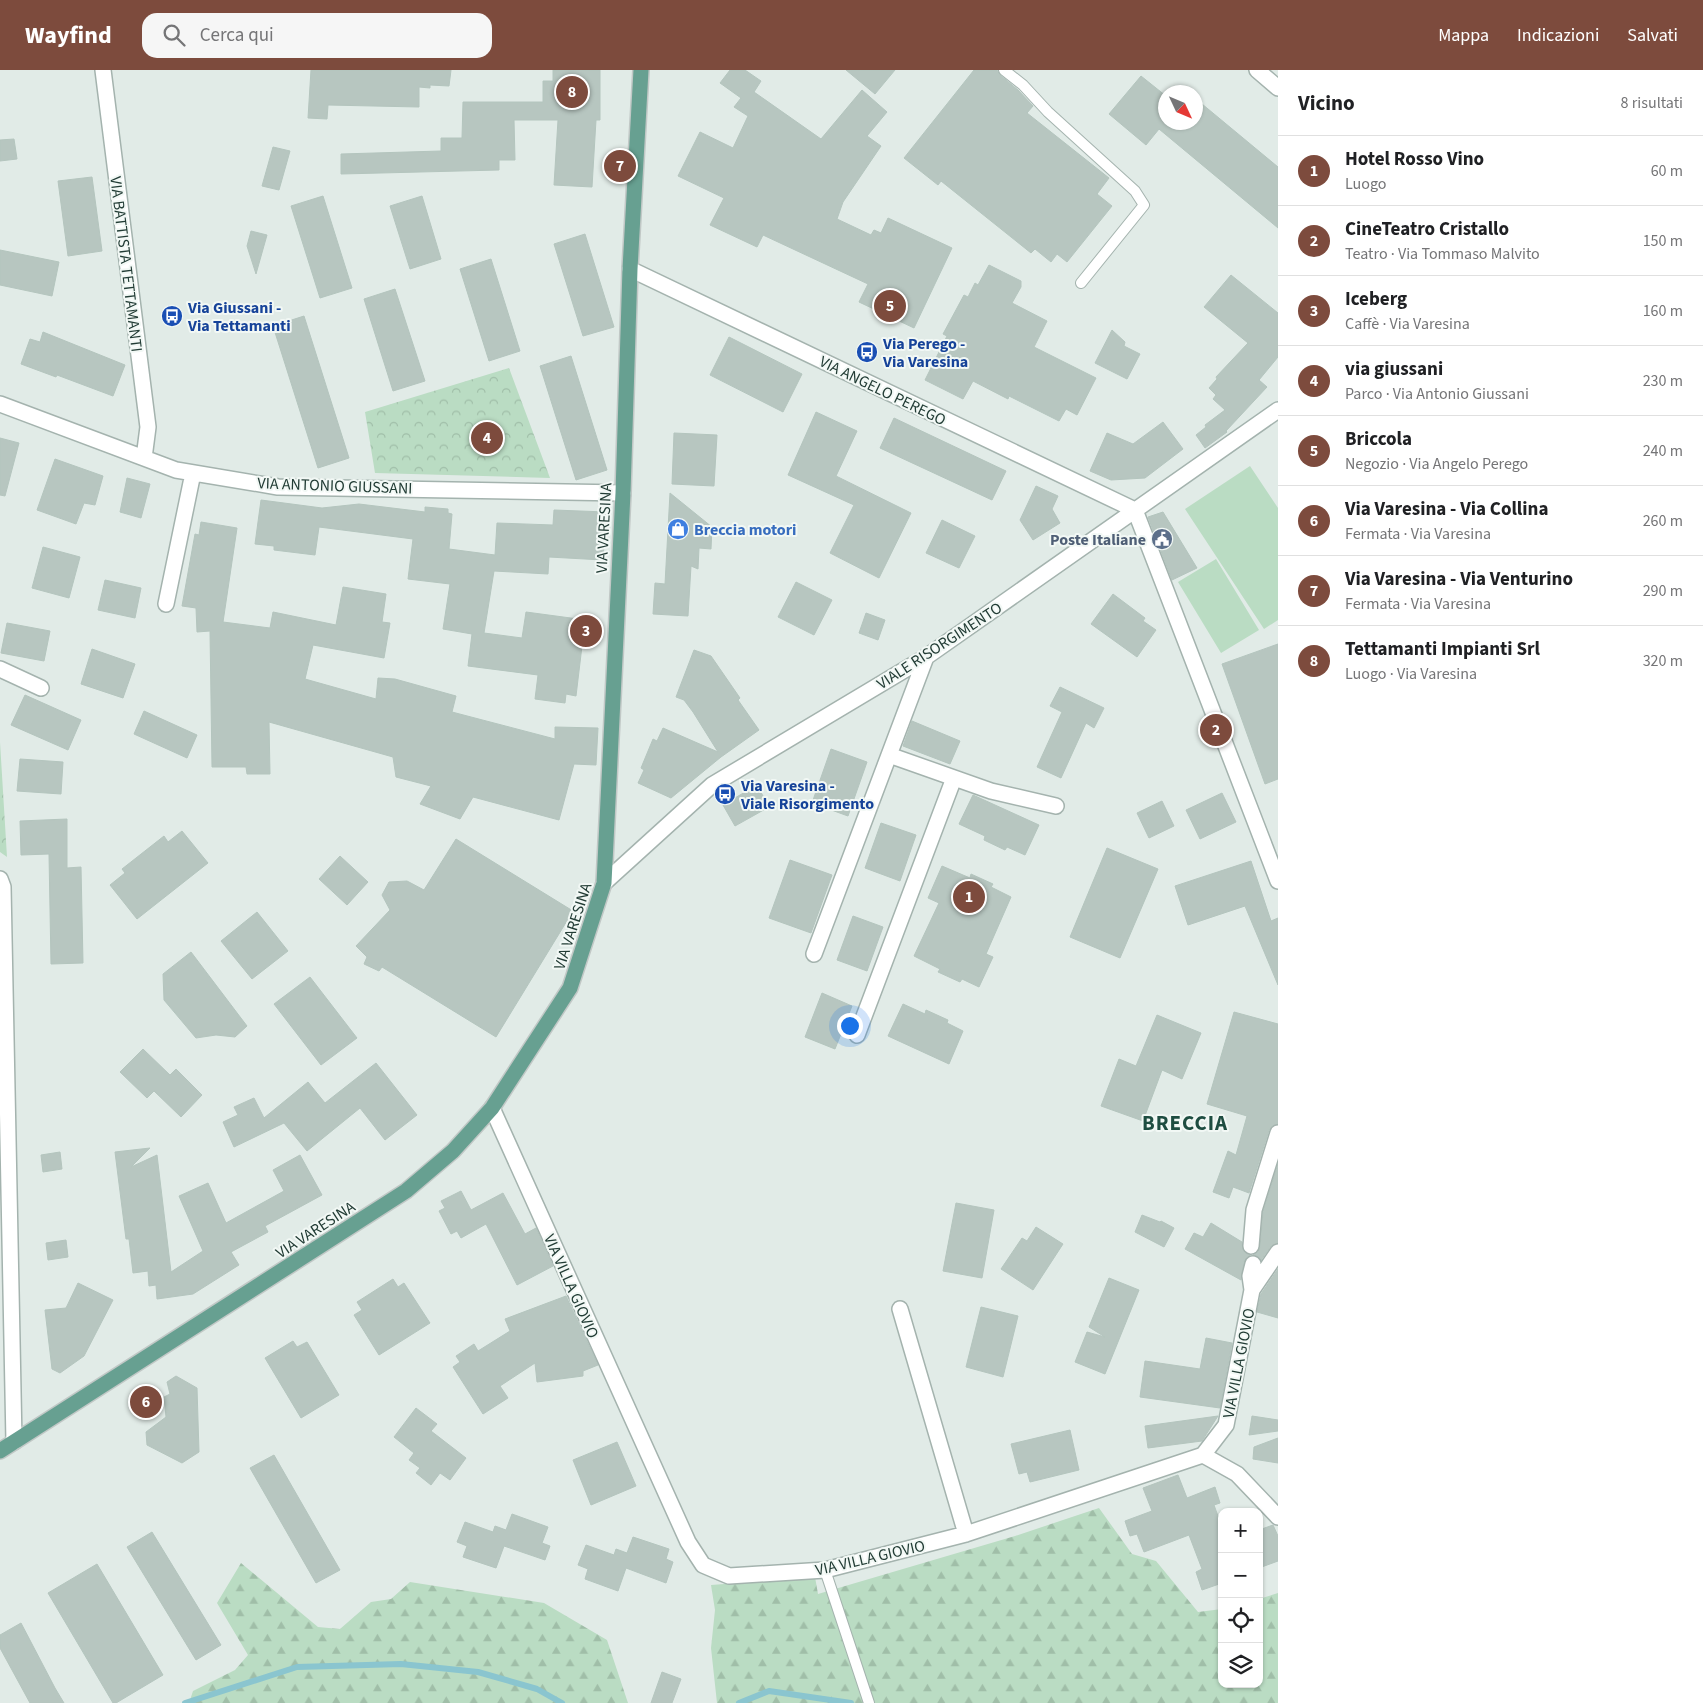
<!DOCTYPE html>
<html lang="it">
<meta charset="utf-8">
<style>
:root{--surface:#fff;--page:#f6f6f6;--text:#202124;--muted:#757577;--line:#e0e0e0;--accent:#7d4b3d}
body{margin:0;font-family:"Source Sans 3",sans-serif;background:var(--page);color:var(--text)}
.controls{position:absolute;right:15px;bottom:15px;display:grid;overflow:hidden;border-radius:10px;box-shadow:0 1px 4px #0004}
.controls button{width:45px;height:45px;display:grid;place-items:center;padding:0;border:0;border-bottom:1px solid var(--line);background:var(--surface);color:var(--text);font:25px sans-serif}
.compass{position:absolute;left:1158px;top:15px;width:45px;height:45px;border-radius:50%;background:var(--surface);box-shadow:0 1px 4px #0004;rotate:134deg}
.you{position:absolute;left:849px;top:955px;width:18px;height:18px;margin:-12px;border:4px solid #fff;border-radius:50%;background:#1a73e8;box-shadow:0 0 0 8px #1a73e833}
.badge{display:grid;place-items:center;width:32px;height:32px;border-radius:50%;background:var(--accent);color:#fff;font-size:16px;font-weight:700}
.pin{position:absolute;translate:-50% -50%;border:2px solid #fff;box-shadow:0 1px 5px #0006}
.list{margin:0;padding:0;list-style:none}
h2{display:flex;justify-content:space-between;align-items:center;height:65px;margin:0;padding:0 20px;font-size:21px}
h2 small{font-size:16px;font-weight:400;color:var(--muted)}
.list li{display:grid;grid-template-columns:32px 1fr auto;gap:15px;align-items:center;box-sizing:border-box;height:70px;padding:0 20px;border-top:1px solid var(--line)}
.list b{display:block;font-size:19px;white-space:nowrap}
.list p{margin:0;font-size:16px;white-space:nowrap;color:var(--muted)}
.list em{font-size:16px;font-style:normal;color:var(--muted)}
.icon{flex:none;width:28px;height:28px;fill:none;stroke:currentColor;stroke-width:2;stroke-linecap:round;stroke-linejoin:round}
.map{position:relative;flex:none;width:1278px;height:1633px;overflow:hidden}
header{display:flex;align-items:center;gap:30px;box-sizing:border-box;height:70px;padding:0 25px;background:var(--accent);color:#fff}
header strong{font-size:24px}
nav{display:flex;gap:28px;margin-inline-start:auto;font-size:18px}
.search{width:350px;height:45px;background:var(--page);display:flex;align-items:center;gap:12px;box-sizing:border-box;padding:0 18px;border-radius:15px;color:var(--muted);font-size:19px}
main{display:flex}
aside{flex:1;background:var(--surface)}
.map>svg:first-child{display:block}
.forest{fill:url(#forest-firs)}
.park{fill:url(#park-crowns)}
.pitch{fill:#badcc3}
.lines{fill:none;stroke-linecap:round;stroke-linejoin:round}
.stream{stroke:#8ac5cf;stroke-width:6}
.building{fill:#b7c6c0;stroke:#b4c5be}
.lane-casing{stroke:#a4b3ae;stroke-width:12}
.street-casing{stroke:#a4b3ae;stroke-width:18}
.primary-casing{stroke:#c1c8c6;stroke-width:18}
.lane{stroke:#fff;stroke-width:10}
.street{stroke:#fff;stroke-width:15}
.primary{stroke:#67a091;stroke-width:15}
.labels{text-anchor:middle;stroke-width:4;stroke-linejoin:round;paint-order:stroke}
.street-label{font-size:16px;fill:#223c35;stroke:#f2f8f5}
.transit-label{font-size:16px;font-weight:bold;fill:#164399;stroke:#f2f8f5;text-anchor:start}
.shop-label{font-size:16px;font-weight:bold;fill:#366cbe;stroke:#f2f8f5;text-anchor:start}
.service-label{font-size:16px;font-weight:bold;fill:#4e5e75;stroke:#f2f8f5;text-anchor:end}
.district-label{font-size:21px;font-weight:bold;letter-spacing:1px;fill:#1e4d41;stroke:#f2f8f5}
</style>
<header>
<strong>Wayfind</strong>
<div class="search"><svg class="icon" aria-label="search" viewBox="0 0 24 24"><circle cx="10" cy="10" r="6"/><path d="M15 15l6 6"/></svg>Cerca qui</div>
<nav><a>Mappa</a><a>Indicazioni</a><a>Salvati</a></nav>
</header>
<main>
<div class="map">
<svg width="1278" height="1633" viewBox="0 0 1278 1633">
<defs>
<pattern id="forest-firs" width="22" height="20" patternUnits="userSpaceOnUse" patternTransform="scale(1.25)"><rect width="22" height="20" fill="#badcc3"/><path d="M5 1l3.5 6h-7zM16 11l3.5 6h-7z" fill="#a0bea8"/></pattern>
<pattern id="park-crowns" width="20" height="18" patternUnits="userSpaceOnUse" patternTransform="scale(1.25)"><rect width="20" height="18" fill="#badcc3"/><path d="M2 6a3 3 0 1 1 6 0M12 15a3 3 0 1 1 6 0" fill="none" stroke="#a0bea8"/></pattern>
</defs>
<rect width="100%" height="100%" fill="#e1ebe7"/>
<path class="forest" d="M1099 1438 1132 1484 1156 1491 1198 1542 1222 1539V1614H1259V1529L1278 1523V1633H717L711 1578 715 1540 711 1515 815 1507 818 1524 1015 1466Z
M241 1493 318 1557 340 1559 371 1532 391 1529 410 1512 544 1533 607 1570 628 1633H189L193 1621 235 1600 248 1585 217 1533Z"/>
<path class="park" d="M509 298 550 408 375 403 365 342Z
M0 672 7 787 0 782Z"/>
<path class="pitch" d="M1250 396 1278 438V550L1264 559 1185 439Z
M1216 489 1259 560 1221 583 1178 512Z"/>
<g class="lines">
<path class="stream" d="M185 1633 297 1597 401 1594 478 1602 537 1619 562 1633
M739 1633 769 1621 851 1633"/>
</g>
<path class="building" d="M311 0H451L449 16 430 15V18L419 17V37L328 35 327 49 308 48Z
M553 0H600V50H596L592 117 554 115 558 50H514L515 90H499V100L341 104V84L441 81V68H462L463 32H543V11H553Z
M730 0H745L761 11 754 22 821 69 862 20 887 42 867 66 881 76 843 132 837 149 871 165 874 160 881 163 888 148 952 178 914 258 859 232 868 214 763 165 757 177 710 155 724 128 678 106 700 62 733 78 748 46 734 37 741 28 720 13Z
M846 0H895L875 24Z
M974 0H997L1000 5 1018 20 1033 36 1027 43 1109 108 1097 124 1112 136 1067 192 1057 184 1051 192 1035 179 1031 183 941 111 938 115 904 88Z
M1141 6 1166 26V52H1196V29L1278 97V158L1159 59 1146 75 1109 44Z
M14 69 17 89 0 91V70Z
M273 77 290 81 279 120 262 116Z
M92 107 102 181 68 186 58 111Z
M323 126 352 218 320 228 291 136Z
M422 126 441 189 410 199 390 136Z
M251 161 267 165 256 204 247 176Z
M585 164 614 257 583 266 554 174Z
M0 180 59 192 52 226 0 215Z
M491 189 520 281 489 291 460 199Z
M989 195 1021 211V217L1012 233 1047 251 1034 277 1096 308 1077 345 1066 339 1059 351 1009 326 1008 329 973 311 963 329 925 310 947 266 943 264 964 225 968 227 975 213 978 215Z
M1231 205 1278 243V287L1259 310 1267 317 1226 361 1227 362 1205 378 1196 365 1206 357 1205 355 1225 340 1213 329 1216 325 1209 318 1217 309 1216 307 1248 273 1204 237Z
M395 219 425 311 393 321 364 229Z
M304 246 349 388 318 398 273 256Z
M1112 260 1125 272 1124 276 1140 284 1127 309 1095 293Z
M43 262 125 295 113 326 57 305 56 307 21 294 30 269 40 272Z
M729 267 802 304 783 342 710 305Z
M571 286 607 400 576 410 540 296Z
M816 342 857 361 836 406 911 443 879 508 830 483 854 435 788 405Z
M894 348 1006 401 992 430 880 378Z
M1163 352 1183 379 1145 408 1111 410 1090 401 1107 363 1133 374Z
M674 363 717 365 714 416 672 414Z
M0 368 19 373 5 426 0 425Z
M55 389 103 406 95 435 84 433 76 454 37 440Z
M127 408 150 414 141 448 120 442Z
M1036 416 1058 426 1052 439 1060 453 1033 470 1020 450Z
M670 423 712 457 711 479 699 478 698 499 691 496 688 546 653 544 655 513 665 514Z
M261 430 322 438 359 434 425 442V437L448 439V443L452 444 449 479 495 485 497 453 553 455 554 440 606 442 603 490 549 487 548 504 494 501 484 563 522 568 526 542 593 551 589 577 582 576 576 626 566 624 565 633 535 629 538 605 468 596 472 564 443 559 450 514 408 509 413 469 319 457 315 485 274 480V476L255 474Z
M1163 442 1197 498 1172 510 1148 447Z
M942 450 975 466 959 498 926 483Z
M201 452 237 458 223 552 270 558 273 542 336 555 343 517 386 524 382 552 390 553 384 588 313 575 305 609 376 629 378 608 395 609 456 626 452 642 555 669V657L598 658 596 695 574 694 559 750 473 727 460 749 420 734 431 716 396 707 393 687 269 652 270 704H247L246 697H212L210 561 197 562 196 538 182 536 195 464 199 465Z
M43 477 80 487 69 528 32 518Z
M105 510 141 518 135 548 98 540Z
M796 512 832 530 814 565 778 547Z
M1113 524 1145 548 1143 551 1156 560 1137 587 1091 554Z
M866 543 885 550 878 570 859 563Z
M7 553 50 561 44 591 1 583Z
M1278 574V709L1265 714 1222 594Z
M92 579 135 594 123 628 81 614Z
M694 580 711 586 740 628 738 630 759 660 721 687 671 728 638 713 644 700 641 698 653 669 657 671 663 658 718 682 693 642 684 630 676 627Z
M1060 617 1104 638 1094 658 1086 653 1061 708 1037 697 1062 642 1050 636Z
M25 625 81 650 68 680 11 655Z
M144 641 197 665 187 688 134 664Z
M912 651 960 671 950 694 903 676Z
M831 679 867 692 848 746 812 733Z
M20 689 63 692 61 724 17 721Z
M757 715 769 737 735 756 723 735Z
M1222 723 1236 752 1200 769 1186 740Z
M973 725 1039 755 1025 785 1007 777 1005 780 984 770 985 766 959 754Z
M1162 731 1174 756 1149 768 1137 743Z
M67 749V798L81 797 83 893 51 894 49 784 21 785 20 751Z
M881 753 916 765 900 811 865 798Z
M182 761 208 793 137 849 110 815 125 803 122 799 164 766 168 772Z
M456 769 573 841 496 967 382 897 379 901 364 894 367 887 356 876 390 840 382 825 389 812 407 811 424 820Z
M1107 778 1158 799 1120 888 1070 867Z
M340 786 368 812 347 835 319 809Z
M790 790 832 805 811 863 769 848Z
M1251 791 1271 851 1278 848V915L1245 836 1188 855 1175 816Z
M942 796 970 808 971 804 993 814 991 817 1011 827 986 884 993 887 979 917 962 909 960 912 938 902 940 899 914 886 939 833 928 828Z
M257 842 288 881 252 909 221 871Z
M853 846 883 857 867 901 837 890Z
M191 882 247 956 235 967 216 965 196 968 164 930 163 904Z
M310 907 357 968 321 995 274 934Z
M822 923 852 936 835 979 805 967Z
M903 934 925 944 926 940 948 950 947 953 963 961 949 994 888 966Z
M1234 942 1278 954V1054L1272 1056 1269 1060 1249 1123 1233 1117 1229 1128 1213 1122 1228 1081 1236 1085 1247 1046 1207 1034Z
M1157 945 1201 963 1182 1009 1162 1000 1143 1051 1101 1036 1119 989 1136 996Z
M143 979 170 1005 176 999 202 1025 181 1047 154 1021 147 1028 120 1002Z
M376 993 417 1045 385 1070 360 1038 307 1081 284 1053 234 1077 223 1052 238 1045 234 1037 254 1028 264 1048 308 1012 325 1033Z
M150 1078 131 1097 157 1085 171 1202 203 1181 179 1126 208 1113 226 1153 284 1121 273 1100 300 1085 322 1125 265 1156 268 1162 231 1182 239 1195 193 1224 157 1229 156 1215 149 1216 148 1201 133 1203 129 1169H126L115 1082Z
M60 1082 62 1099 43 1102 41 1085Z
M1278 1094V1173L1271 1176 1261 1190 1259 1187 1253 1185 1258 1182 1260 1177 1263 1142Z
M461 1121 471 1140 503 1123 525 1164 536 1158 553 1196 517 1215 486 1154 461 1168 457 1161 451 1164 439 1141 445 1138 441 1131Z
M956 1133 994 1140 982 1208 943 1201Z
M1142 1145 1160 1152 1161 1151 1174 1158 1164 1177 1135 1162Z
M1211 1153 1242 1172 1243 1180 1250 1185 1244 1192 1241 1210 1185 1179 1194 1163 1203 1167Z
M1036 1157 1063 1174 1033 1220 1001 1199 1022 1168 1027 1171Z
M66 1170 68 1187 48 1190 46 1173Z
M1278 1199V1248L1257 1242 1261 1224Z
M1109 1208 1139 1220 1105 1304 1075 1292 1087 1262 1105 1267 1089 1257Z
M393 1209 398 1217 404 1213 430 1253 379 1285 354 1245 362 1240 357 1232Z
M78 1213 113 1230 84 1286 60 1303 52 1299 45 1240 66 1238Z
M566 1226 598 1295 583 1301V1306L537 1312 535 1293 500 1316 508 1328 483 1344 453 1297 460 1292 456 1286 474 1274 478 1281 510 1261 505 1249Z
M981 1237 1018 1246 1003 1307 966 1297Z
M1206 1268 1232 1273 1220 1338 1140 1327 1145 1291 1200 1299Z
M293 1271 297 1277 307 1272 339 1325 301 1348 265 1288Z
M176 1306 197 1318 199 1382 182 1393 147 1375 146 1362 166 1347 164 1327 170 1324 167 1312Z
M416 1338 437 1354 431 1361 466 1388 450 1410 440 1403 431 1415 416 1403 420 1398 409 1390 414 1383 394 1367Z
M1218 1346 1202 1371 1148 1378 1145 1356Z
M1252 1346 1278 1350V1361L1249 1365Z
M1070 1360 1079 1400 1030 1412 1027 1402 1019 1404 1011 1374Z
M1278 1368V1393L1253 1389 1254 1377Z
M617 1372 636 1416 591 1435 573 1390Z
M274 1385 340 1500 316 1513 250 1398Z
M1178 1405 1187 1428 1215 1417 1220 1433 1214 1435 1222 1457V1513L1202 1520 1196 1502 1202 1499 1189 1465 1144 1482 1137 1464 1130 1466 1125 1451 1152 1441 1143 1418Z
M512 1444 548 1457 542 1473 550 1476 545 1490 504 1476 496 1498 463 1487 467 1476 457 1472 465 1452 493 1462 495 1456 506 1460Z
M1273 1455 1278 1466V1491L1259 1498V1460Z
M152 1462 221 1575 196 1590 127 1477Z
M633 1467 669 1479 666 1489 673 1492 666 1513 626 1498 618 1521 585 1509 588 1499 578 1495 586 1475 614 1485 616 1479 627 1483Z
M97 1494 163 1605 116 1633H113L48 1523Z
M21 1553 55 1618 64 1633H30L0 1578V1565Z
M662 1602 681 1609 672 1633H651Z"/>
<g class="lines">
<g class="lane-casing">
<path id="lane" d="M1004 0 1023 15 1048 42 1135 121 1144 135 1081 213
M825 1500 869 1633"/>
</g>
<g class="street-casing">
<path id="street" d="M103 0 148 357 144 388
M1257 0 1278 18
M630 199 1135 440
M0 334 176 400 278 417 623 423
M1135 440 1278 811
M166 534 193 403
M0 599 41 618
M889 685 991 721 1056 736
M0 809 3 817 14 1372
M604 813 712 715 926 587 1278 340
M814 884 926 587
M857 965 954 708
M492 1038 688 1472 703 1495 729 1506 825 1500 966 1464 1203 1385 1226 1355 1252 1220 1250 1206 1253 1194
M1251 1176 1254 1140 1278 1063
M1252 1220 1278 1182
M900 1239 966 1464
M1203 1385 1237 1404 1278 1447"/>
</g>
<g class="primary-casing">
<path id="primary" d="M0 1381 406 1121 453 1081 492 1038 570 918 604 813 623 423 630 199 641 0"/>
</g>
<use href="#lane" class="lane"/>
<use href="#street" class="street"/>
<use href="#primary" class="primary"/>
</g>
<defs>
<g id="bus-disc" transform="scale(1.125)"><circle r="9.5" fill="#1a4fb4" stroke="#f2f8f5"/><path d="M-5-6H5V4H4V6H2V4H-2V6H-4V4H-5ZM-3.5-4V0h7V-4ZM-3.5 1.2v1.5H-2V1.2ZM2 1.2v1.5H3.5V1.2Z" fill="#fff"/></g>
<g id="shop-disc" transform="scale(1.125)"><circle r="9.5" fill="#3f7fe0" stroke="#f2f8f5"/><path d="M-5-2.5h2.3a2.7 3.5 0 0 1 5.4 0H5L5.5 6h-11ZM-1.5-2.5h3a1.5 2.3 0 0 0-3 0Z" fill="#fff"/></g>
<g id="civic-disc" transform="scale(1.125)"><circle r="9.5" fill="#5c6f8a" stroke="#f2f8f5"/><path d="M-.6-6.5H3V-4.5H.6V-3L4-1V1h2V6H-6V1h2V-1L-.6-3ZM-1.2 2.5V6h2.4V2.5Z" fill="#fff"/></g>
</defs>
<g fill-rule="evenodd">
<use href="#bus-disc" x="172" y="246"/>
<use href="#bus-disc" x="867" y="282"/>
<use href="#shop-disc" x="678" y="459"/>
<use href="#civic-disc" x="1162" y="469"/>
<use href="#bus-disc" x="725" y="724"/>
</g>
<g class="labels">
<g class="street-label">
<text transform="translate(127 194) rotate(83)" y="6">VIA BATTISTA TETTAMANTI</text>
<text transform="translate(883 320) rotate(26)" y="6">VIA ANGELO PEREGO</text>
<text transform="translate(335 415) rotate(2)" y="6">VIA ANTONIO GIUSSANI</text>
<text transform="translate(603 458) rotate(-87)" y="6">VIA VARESINA</text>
<text transform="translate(939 575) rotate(-33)" y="6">VIALE RISORGIMENTO</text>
<text transform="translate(572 856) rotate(-72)" y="6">VIA VARESINA</text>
<text transform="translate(315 1159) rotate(-33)" y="6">VIA VARESINA</text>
<text transform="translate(572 1216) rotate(66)" y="6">VIA VILLA GIOVIO</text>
<text transform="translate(1238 1293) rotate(-79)" y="6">VIA VILLA GIOVIO</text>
<text transform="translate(870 1487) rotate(-13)" y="6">VIA VILLA GIOVIO</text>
</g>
<g class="transit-label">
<text x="188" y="243">Via Giussani -<tspan x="188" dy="18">Via Tettamanti</tspan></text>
<text x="883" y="279">Via Perego -<tspan x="883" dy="18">Via Varesina</tspan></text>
<text x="741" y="721">Via Varesina -<tspan x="741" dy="18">Viale Risorgimento</tspan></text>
</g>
<g class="shop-label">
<text x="694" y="465">Breccia motori</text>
</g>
<g class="service-label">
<text x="1146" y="475">Poste Italiane</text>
</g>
<g class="district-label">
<text x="1185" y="1060">BRECCIA</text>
</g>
</g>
</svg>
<div class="controls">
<button>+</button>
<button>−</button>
<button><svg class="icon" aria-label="locate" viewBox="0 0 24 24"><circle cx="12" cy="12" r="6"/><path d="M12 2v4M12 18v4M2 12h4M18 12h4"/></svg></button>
<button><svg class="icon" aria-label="layers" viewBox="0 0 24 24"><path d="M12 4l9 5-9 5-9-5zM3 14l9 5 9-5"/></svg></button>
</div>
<svg class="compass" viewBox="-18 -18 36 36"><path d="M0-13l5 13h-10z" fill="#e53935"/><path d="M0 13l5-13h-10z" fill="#757577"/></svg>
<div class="you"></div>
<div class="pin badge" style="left:969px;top:827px">1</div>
<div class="pin badge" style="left:1216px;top:660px">2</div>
<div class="pin badge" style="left:586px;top:561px">3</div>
<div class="pin badge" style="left:487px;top:368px">4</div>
<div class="pin badge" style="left:890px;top:236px">5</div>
<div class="pin badge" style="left:146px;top:1332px">6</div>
<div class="pin badge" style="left:620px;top:96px">7</div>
<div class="pin badge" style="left:572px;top:22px">8</div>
</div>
<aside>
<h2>Vicino<small>8 risultati</small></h2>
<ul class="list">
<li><span class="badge">1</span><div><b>Hotel Rosso Vino</b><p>Luogo</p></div><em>60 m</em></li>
<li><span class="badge">2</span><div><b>CineTeatro Cristallo</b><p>Teatro · Via Tommaso Malvito</p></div><em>150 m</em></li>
<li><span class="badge">3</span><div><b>Iceberg</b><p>Caffè · Via Varesina</p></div><em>160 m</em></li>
<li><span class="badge">4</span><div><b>via giussani</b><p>Parco · Via Antonio Giussani</p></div><em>230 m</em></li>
<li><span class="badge">5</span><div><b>Briccola</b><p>Negozio · Via Angelo Perego</p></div><em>240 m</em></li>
<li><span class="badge">6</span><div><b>Via Varesina - Via Collina</b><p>Fermata · Via Varesina</p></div><em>260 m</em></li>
<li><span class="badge">7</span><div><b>Via Varesina - Via Venturino</b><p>Fermata · Via Varesina</p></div><em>290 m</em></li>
<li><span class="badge">8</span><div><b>Tettamanti Impianti Srl</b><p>Luogo · Via Varesina</p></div><em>320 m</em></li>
</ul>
</aside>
</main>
